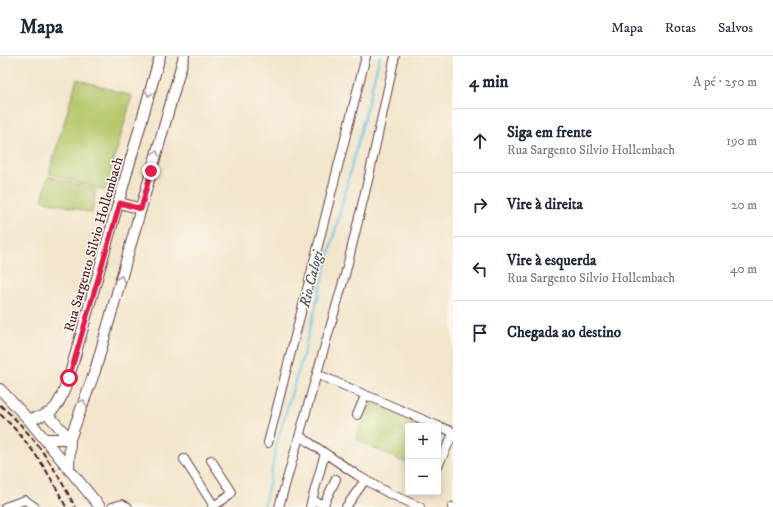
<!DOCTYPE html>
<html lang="pt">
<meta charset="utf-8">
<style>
:root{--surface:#fff;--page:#f6f6f7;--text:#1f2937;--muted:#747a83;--line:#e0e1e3}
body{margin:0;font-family:"IM FELL DW Pica",serif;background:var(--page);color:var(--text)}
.controls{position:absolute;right:12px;bottom:12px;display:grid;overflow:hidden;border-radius:4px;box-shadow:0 2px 10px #0003}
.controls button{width:36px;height:36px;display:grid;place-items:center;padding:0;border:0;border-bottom:1px solid var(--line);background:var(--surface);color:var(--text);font:20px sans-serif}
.stop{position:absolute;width:12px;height:12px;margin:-9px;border:3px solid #e11d48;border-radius:50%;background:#fff}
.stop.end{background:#e11d48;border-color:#fff;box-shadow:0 1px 4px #0008}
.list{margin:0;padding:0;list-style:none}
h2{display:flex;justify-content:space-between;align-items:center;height:52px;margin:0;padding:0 16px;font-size:17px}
h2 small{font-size:13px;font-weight:400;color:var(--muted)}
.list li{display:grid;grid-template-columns:26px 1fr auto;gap:12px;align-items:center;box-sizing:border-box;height:64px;padding:0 16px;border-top:1px solid var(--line)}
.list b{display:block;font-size:15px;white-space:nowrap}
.list p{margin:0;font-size:13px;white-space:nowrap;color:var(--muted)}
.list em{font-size:13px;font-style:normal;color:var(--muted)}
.icon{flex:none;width:22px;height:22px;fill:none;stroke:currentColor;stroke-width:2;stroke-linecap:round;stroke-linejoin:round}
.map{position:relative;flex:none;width:453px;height:451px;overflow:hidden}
header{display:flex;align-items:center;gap:24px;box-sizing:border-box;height:56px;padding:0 20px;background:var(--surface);border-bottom:1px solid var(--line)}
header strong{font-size:19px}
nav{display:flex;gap:22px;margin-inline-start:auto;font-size:14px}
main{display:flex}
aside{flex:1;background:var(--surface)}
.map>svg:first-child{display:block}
.pitch{fill:#b5c96d;stroke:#80744c}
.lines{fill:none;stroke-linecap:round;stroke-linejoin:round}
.stream{stroke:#64c4e3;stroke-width:2}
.minor-casing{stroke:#633d43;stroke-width:10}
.major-casing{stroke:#633d43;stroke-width:12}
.minor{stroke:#fff;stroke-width:8}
.major{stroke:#fff;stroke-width:10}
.rail{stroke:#4a1f2b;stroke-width:2;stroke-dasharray:6 3;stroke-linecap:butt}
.oneway{stroke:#ae9aa0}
.route{stroke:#e11d48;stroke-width:5}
.labels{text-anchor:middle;stroke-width:3;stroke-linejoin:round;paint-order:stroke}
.street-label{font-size:14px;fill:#4a1f2b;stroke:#fbf7ec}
.water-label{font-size:15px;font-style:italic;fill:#53596b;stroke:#fbf7ec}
</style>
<header>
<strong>Mapa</strong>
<nav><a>Mapa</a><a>Rotas</a><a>Salvos</a></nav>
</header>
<main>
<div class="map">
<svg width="453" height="451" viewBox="0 0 453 451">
<rect width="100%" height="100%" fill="#fbf7ec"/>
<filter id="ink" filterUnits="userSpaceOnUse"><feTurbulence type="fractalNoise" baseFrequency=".025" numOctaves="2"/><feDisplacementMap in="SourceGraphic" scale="8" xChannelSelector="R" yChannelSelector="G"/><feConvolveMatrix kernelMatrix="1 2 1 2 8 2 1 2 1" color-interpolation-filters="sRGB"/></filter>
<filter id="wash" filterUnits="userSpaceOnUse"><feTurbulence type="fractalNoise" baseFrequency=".012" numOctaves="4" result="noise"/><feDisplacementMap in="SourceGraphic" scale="16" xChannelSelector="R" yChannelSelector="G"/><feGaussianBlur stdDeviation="0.9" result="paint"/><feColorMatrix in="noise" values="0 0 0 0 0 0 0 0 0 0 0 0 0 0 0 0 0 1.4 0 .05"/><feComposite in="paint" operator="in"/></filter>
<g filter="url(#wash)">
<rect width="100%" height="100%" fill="#f2e5cb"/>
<path class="pitch" d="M77 23 132 40 105 135 49 117Z
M48 120 96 134 92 157 42 144Z
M371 347 424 370H408V408L355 383Z"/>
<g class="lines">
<path class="stream" d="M264 451 279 379 304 296 380 0"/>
</g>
</g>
<g filter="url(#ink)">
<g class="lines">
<g class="minor-casing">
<path id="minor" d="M317 318 438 370
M357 359 365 340
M438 370 453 376
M300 380 357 419 388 437 420 451
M268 387 366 0
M184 403 214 450
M211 404 232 436 229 440 212 451
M438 410 453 378
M313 445 324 448 336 423
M5 451 25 444 35 451
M112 451 122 448 128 451
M279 451 345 219 369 120 395 0
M310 451 325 397
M346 451 365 424
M452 451H453"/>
</g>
<g class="major-casing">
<path id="major" d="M120 147 141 153
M0 333 28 363 100 451
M48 359 70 383
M28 363C57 360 60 346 69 321L160 0
M45 383H70
M69 414 70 383 95 315 184 0"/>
</g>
<use href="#minor" class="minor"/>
<use href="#major" class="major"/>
<path class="rail" d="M0 349C33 377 56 413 75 451
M0 358C29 385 49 416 66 451"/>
</g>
<defs><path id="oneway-chevron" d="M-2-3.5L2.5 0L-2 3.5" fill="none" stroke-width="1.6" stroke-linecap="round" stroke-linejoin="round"/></defs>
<g class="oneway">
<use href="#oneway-chevron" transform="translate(149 38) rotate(105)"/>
<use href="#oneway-chevron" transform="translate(156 97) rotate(-74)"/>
<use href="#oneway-chevron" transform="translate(121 222) rotate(-74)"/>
<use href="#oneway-chevron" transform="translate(83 346) rotate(-70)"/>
</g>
</g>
<g class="lines" filter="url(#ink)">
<path class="route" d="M69 322 120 147 141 153 151 115"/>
</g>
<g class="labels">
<g class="street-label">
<text transform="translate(93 188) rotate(-74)" y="5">Rua Sargento Silvio Hollembach</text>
</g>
<g class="water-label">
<text transform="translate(311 223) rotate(-76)" y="5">Rio Calogi</text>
</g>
</g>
</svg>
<div class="controls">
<button>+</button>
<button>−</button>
</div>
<div class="stop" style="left:69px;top:322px"></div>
<div class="stop end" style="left:151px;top:115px"></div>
</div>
<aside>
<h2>4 min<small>A pé · 250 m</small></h2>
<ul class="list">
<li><svg class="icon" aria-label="ahead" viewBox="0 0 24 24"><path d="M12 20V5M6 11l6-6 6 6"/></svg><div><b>Siga em frente</b><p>Rua Sargento Silvio Hollembach</p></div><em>190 m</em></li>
<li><svg class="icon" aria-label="right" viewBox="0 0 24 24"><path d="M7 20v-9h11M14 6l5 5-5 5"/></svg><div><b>Vire à direita</b></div><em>20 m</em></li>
<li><svg class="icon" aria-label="left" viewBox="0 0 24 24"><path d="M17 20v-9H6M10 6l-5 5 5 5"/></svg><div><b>Vire à esquerda</b><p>Rua Sargento Silvio Hollembach</p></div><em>40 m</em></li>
<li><svg class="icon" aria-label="arrive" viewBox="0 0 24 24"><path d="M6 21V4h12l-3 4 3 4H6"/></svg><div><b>Chegada ao destino</b></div></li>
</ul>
</aside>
</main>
